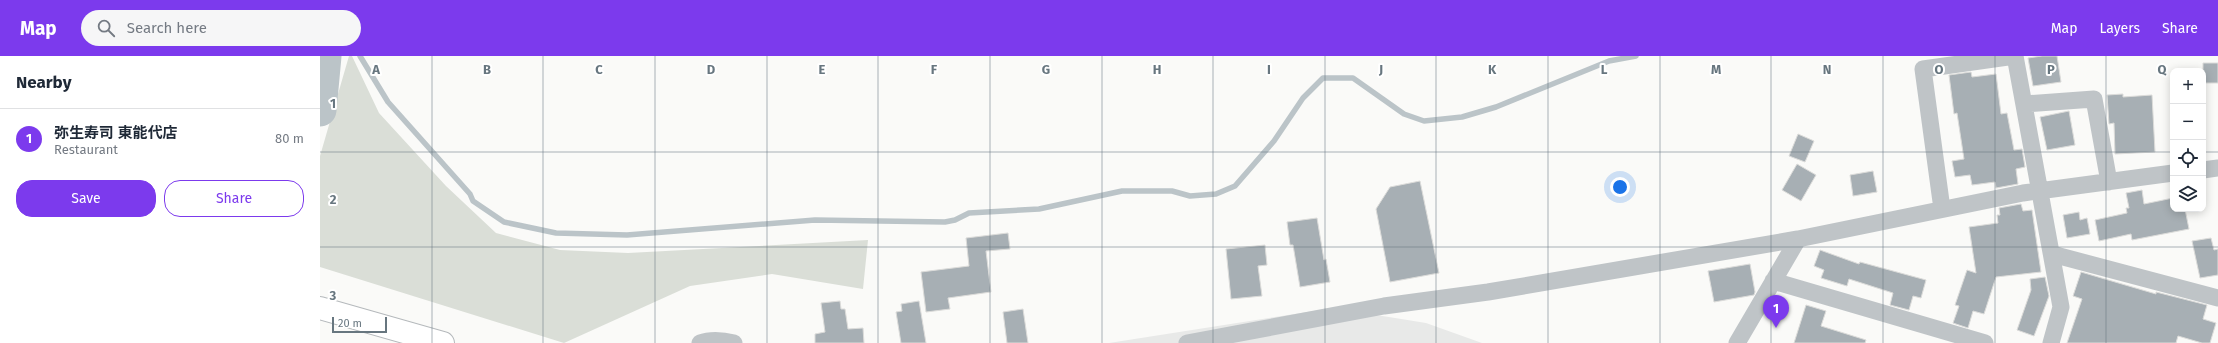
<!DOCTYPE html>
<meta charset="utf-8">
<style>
:root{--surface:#fff;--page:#f6f6f7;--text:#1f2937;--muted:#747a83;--line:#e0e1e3;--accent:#7c3aed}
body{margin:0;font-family:"Fira Sans","Noto Sans JP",sans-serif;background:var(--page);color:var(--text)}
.controls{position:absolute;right:12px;top:12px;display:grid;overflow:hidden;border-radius:8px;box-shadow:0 2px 10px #0003}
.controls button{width:36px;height:36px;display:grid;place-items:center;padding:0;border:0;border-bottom:1px solid var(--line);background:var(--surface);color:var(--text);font:20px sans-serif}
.scale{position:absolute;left:12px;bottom:10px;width:55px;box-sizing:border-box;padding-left:4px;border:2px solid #67767f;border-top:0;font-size:11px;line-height:14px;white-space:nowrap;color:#67767f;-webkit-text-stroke:3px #fff;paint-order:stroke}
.you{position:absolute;left:1300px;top:131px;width:14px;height:14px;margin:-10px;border:3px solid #fff;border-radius:50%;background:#1a73e8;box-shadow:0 0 0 6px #1a73e833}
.badge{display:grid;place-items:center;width:26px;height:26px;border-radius:50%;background:var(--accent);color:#fff;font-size:13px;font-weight:700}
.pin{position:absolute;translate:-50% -33px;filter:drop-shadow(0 1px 2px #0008)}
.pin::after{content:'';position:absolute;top:21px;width:14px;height:12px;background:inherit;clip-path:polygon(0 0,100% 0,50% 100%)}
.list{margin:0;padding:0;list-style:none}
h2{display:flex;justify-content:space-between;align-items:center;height:52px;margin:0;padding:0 16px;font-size:17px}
h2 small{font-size:13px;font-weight:400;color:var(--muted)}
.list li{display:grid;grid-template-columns:26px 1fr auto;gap:12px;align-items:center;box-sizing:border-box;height:60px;padding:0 16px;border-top:1px solid var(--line)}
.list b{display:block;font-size:15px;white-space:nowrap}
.list p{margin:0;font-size:13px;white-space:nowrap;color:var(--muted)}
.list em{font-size:13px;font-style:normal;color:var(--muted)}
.actions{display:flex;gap:8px;padding:12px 16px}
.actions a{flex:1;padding:9px 0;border:1px solid var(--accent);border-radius:16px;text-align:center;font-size:14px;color:var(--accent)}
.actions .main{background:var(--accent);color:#fff}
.icon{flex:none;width:22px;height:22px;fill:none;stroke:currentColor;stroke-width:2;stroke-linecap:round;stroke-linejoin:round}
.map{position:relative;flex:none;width:1898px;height:287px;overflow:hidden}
header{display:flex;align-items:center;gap:24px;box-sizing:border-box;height:56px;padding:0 20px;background:var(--accent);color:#fff}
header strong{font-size:19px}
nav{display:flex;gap:22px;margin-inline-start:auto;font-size:14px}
.search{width:280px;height:36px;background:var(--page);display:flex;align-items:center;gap:10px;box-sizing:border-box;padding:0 14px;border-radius:22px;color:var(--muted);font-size:15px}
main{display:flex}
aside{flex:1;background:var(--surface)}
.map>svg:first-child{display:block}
.built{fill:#e8e9e8}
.green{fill:#daded7}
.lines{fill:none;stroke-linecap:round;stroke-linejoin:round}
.stream{stroke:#bbc4c8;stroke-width:5.5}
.river{stroke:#bbc4c8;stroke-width:33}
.building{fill:#a7afb4;stroke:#dcdcda}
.highway-casing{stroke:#b5b9bc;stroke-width:24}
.street{stroke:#bfc4c7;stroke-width:17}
.highway{stroke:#fff;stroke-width:22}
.grid{fill:none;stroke:#67767f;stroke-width:1;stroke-opacity:0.55}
.grid-label{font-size:13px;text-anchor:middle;font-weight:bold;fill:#67767f;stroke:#fff;stroke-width:4;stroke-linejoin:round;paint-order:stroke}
</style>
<header>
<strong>Map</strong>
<div class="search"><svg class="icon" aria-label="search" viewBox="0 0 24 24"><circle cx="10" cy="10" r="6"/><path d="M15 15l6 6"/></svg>Search here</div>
<nav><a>Map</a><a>Layers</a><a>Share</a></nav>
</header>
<main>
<aside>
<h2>Nearby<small></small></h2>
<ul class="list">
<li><span class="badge">1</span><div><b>弥生寿司 東能代店</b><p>Restaurant</p></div><em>80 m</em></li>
</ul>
<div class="actions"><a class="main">Save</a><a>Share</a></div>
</aside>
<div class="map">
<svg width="1898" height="287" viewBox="0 0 1898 287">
<rect width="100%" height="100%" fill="#fafaf8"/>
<path class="built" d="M1013 252 1106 267 1162 287H789Z"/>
<path class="green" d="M29 0H32L59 57 126 130 176 177 240 194 308 197 548 184 543 233 452 218 370 230 244 287 0 211V100Z"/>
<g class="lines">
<path class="stream" d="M40 0 68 46 150 138 153 145 184 166 236 177 307 179 495 164 625 166 635 164 649 157 719 153 802 135H852L870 140 896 138 915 130 954 85 983 42 1003 22H1033L1084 58 1104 65 1142 61 1176 51 1289 5 1316 0"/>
<path class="river" d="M0 54 5 0"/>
</g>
<path class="building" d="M1722 0H1737L1741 26 1713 30 1708 2Z
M1883 7H1898V27H1883Z
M1651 16 1652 21 1676 18 1681 58 1687 57 1694 94 1702 93 1705 111 1696 113 1698 128 1676 132 1675 126 1652 129 1650 119 1635 121 1632 105 1644 103 1637 57 1634 58 1629 19Z
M1803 38V41L1832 39 1835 96 1795 98 1794 67 1789 68 1787 39Z
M1749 55 1755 89 1727 94 1720 61Z
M1478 78 1494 85 1485 106 1469 100Z
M1477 108 1496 119 1481 145 1462 134Z
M1553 115 1557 136 1533 140 1530 119Z
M1100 125 1119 217 1070 226 1056 153 1070 131Z
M1822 134 1824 148 1853 142V153H1865L1869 173 1812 184 1811 178 1779 185 1775 164 1807 157 1806 152H1809L1806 137Z
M1701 148 1703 155 1712 154 1721 216 1676 221 1664 258 1653 255 1648 272 1633 267 1639 250 1635 249 1647 214 1656 217 1649 171 1678 167 1677 159H1680L1679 152Z
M1759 156 1760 164 1767 162 1770 178 1747 182 1743 159Z
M997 162 1004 204 1006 203 1010 226 980 231 973 189H970L967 166Z
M688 177 690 193 666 195 671 236 628 242 630 253 606 256 601 216 649 210 646 182Z
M1891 182 1894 194 1898 193V219L1880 222 1872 185Z
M945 189 947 209 938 210 942 240 911 243 906 193Z
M1500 194 1539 208 1540 206 1606 224 1601 242 1593 240 1589 254 1570 249 1573 237 1529 223 1527 230 1501 222 1504 214 1494 210Z
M1430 208 1435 236 1434 239 1394 246 1388 215Z
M1761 216 1836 238V236L1887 249 1883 263 1896 267 1890 287H1882L1858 280 1856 287H1747L1762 243 1753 240Z
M1725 221 1729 240 1714 280 1697 274 1711 234 1710 223Z
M520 245 521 253H525L528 273 543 272 544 287H495V278L505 276 501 247Z
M599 245 606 287H581L576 256 582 255 581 248Z
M1486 249 1506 255 1501 270 1546 284 1545 287H1474Z
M703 253 708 287H687L683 256Z"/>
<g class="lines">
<g class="highway-casing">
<path id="highway" d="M0 252 123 287"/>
</g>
<path class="street" d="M1704 48 1774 43 1789 126
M1883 114 1898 112
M1622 153 1603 13 1695 0 1741 251 1731 287
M1732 198 1898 242
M1453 225 1665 287
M380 287C391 283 402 284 414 287
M867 287 1064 250 1168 236 1478 183 1703 137 1853 117
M1417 287 1478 183"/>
<use href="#highway" class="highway"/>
</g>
<path class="grid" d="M112 0V287M223 0V287M335 0V287M447 0V287M558 0V287M670 0V287M782 0V287M893 0V287M1005 0V287M1116 0V287M1228 0V287M1340 0V287M1451 0V287M1563 0V287M1675 0V287M1786 0V287M0 96H1853M1883 96H1898M0 191H1898"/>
<g class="grid-label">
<text x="56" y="18">A</text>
<text x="167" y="18">B</text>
<text x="279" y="18">C</text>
<text x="391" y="18">D</text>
<text x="502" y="18">E</text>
<text x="614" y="18">F</text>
<text x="726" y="18">G</text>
<text x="837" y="18">H</text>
<text x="949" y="18">I</text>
<text x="1061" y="18">J</text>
<text x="1172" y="18">K</text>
<text x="1284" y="18">L</text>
<text x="1396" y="18">M</text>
<text x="1507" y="18">N</text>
<text x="1619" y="18">O</text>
<text x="1731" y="18">P</text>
<text x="1842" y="18">Q</text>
<text x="13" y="52">1</text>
<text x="13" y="148">2</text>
<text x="13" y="244">3</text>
</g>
</svg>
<div class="controls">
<button>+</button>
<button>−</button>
<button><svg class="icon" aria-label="locate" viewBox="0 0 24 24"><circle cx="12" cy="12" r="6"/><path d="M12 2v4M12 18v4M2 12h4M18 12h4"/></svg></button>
<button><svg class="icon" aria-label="layers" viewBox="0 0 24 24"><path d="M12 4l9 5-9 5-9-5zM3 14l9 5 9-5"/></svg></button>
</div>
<div class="scale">20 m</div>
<div class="you"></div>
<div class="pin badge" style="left:1456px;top:272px">1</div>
</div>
</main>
